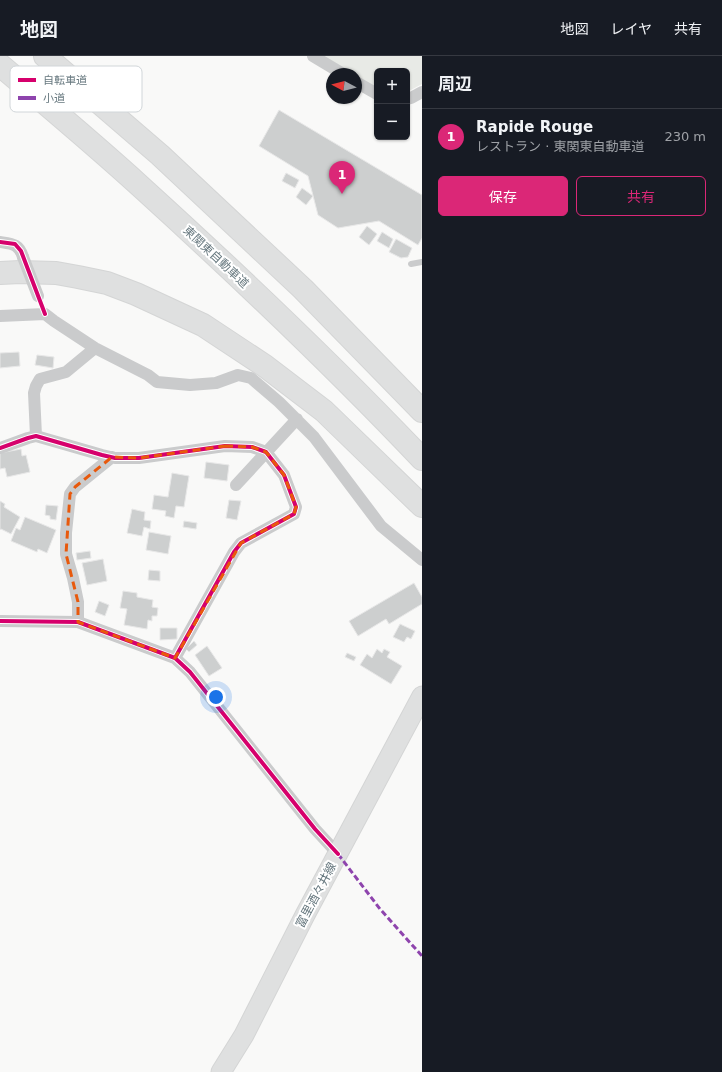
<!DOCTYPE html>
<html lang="ja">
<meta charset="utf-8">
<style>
:root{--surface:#171b24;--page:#20242c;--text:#f1f3f6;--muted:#9ea1a6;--line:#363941;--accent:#db2777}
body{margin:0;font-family:"DejaVu Sans","Noto Sans JP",sans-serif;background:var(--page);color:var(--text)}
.controls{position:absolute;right:12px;top:12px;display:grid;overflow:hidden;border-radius:6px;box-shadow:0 1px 3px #0004}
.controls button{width:36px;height:36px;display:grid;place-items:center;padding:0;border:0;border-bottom:1px solid var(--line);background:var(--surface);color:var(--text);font:20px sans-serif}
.compass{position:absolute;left:326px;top:12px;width:36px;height:36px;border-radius:50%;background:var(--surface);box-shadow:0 1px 3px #0004;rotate:277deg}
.you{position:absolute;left:216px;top:641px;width:14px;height:14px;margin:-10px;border:3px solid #fff;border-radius:50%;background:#1a73e8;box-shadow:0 0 0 6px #1a73e833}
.badge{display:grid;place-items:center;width:26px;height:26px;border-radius:50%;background:var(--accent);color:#fff;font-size:13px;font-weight:700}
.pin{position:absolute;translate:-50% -33px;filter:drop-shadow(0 1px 2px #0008)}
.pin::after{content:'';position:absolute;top:21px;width:14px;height:12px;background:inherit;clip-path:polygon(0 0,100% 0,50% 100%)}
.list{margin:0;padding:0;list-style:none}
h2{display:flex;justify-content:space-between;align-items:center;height:52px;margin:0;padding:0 16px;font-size:17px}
h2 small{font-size:13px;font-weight:400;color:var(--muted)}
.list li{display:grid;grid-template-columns:26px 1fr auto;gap:12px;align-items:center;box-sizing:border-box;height:56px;padding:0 16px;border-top:1px solid var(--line)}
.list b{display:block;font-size:15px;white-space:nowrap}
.list p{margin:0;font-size:13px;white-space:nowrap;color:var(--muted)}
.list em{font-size:13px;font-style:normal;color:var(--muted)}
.actions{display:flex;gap:8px;padding:12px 16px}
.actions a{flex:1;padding:9px 0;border:1px solid var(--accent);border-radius:6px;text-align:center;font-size:14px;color:var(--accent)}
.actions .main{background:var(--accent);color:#fff}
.map{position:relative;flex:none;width:422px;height:1016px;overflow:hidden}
header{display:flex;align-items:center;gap:24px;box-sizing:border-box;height:56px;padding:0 20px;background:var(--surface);border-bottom:1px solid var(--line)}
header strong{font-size:19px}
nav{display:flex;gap:22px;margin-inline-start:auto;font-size:14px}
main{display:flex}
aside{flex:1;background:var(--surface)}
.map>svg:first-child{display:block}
.green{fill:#e8eae6}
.building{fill:#cdcfcf;stroke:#e8e8e8}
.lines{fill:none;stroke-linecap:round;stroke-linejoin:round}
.primary-casing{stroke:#d4d5d5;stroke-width:21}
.motorway-casing{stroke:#d4d5d5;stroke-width:24}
.service{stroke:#cacbcc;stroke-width:6}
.minor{stroke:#cacbcc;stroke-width:12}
.primary{stroke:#dfe0e0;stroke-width:19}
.motorway{stroke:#dfe0e0;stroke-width:22}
.minor-bridge{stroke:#cacbcc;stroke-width:12}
.quiet{stroke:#8e44ad;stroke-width:3;stroke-dasharray:6 3;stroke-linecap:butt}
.cycleway-casing{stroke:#fff;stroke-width:6}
.cycleway{stroke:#d6006c;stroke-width:4}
.marked{fill:none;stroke:#e8590c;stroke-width:3;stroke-dasharray:8 5;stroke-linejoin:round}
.labels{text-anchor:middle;stroke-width:4;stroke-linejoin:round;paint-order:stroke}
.street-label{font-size:12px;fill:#67787f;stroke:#fff}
.key{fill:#fff;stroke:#d1d6d9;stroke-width:1}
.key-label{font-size:11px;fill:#67787f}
</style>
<header>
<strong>地図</strong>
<nav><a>地図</a><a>レイヤ</a><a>共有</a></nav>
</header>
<main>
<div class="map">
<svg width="422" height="1016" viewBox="0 0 422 1016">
<rect width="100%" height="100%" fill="#f9f9f8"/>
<path class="green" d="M322 0H422V28L407 36V15H377V32L356 20V18H353Z"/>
<path class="building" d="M279 54 422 139V182L418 189 379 165 338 172 318 159 308 120 259 90Z
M286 117 299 124 295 132 282 125Z
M302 132 313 140 306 149 296 141Z
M367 170 377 178 369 189 359 181Z
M382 176 393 183 389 192 377 185Z
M396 183 412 192 408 201 401 202 389 196Z
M19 296 20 310 0 312V297Z
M37 299 54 301 53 312 35 309Z
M21 393 22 400 26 399 30 416 7 421 5 412 0 413V397Z
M206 406 229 409 227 425 204 422Z
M172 417 189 420 184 451 176 450 174 462 165 460 166 455 152 453 154 439 168 441Z
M229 444 241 445 237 464 226 462Z
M0 445 5 448 4 451 20 461 11 478 1 473 0 474Z
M46 449 58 450 56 464 50 463V460L45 459Z
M132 453 145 456 144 464 151 465 150 473 144 471 142 480 127 477Z
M25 461 56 474 47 497 38 493 37 496 11 485 16 472 20 474Z
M184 465 197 467 196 473 183 471Z
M149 476 171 480 168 498 146 494Z
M90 495 91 502 77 504 76 497Z
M103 503 107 525 87 529 82 507Z
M149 514 160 515V525L148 524Z
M414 527 422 541V548L389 568 386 563 358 580 349 565Z
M123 535 137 537V541L153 544 152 551 158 552 157 560H152V565L148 564 147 573 124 569 127 553 120 552Z
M99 545 109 549 105 560 95 556Z
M400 568 415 575 411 583 407 581 404 586 393 581Z
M160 572H177V583L160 584Z
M194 585 197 589 189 596 186 593Z
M207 590 222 612 209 620 195 599Z
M377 593 382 597 384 593 390 596 387 601 402 610 391 628 360 609 367 598 372 602Z
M347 597 356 601 354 605 345 601Z"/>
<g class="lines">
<g class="primary-casing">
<path id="primary" d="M221 1016 244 979 305 859 422 640"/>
</g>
<g class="motorway-casing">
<path id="motorway" d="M45 0 160 99 303 233 422 355
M0 9C47 49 94 88 140 130 237 218 332 308 422 403
M0 217 20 216 56 217 78 221 107 227 136 238 203 269 265 310 324 355 422 450"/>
</g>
<path class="service" d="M411 208 422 206"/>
<path class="minor" d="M313 0 343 18
M356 26 377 38
M407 43 411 42 422 36
M0 186C13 188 19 188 23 201
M0 260 45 258 54 265 95 292 148 319 157 326 190 329 216 327 238 319 251 322 279 346 314 381 381 470 422 504
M36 380 34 337 36 330 40 323 66 316 95 292
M0 392 28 382 36 380 102 399 115 402H139L225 390 252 391 266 396 284 419 296 451 294 458 241 487 234 496 175 602
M236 429 297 363
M0 565 78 566 175 602 190 616 315 773 338 798
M78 566V546L73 522 66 498V477L70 438 75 431 112 401"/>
<use href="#primary" class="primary"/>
<use href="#motorway" class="motorway"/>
<path class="minor-bridge" d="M23 201 38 240"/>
<path class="quiet" d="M338 798 380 853 422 900"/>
<g class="cycleway-casing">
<path id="cycleway" d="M0 186 15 188 21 195 45 258
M0 392 28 382 36 380 102 399 115 402H139L225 390 252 391 266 396 284 419 296 451 294 458 241 487 234 496 175 602
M0 565 78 566 175 602 190 616 315 773 338 798"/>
</g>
<use href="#cycleway" class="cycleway"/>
</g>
<path class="marked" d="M225 390 252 391 266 396 284 419 296 451 294 458 241 487 175 602 78 566V546L66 498 70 438 75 431 112 401 139 402Z"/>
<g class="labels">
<g class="street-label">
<text transform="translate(216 201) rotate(43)" y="4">東関東自動車道</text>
<text transform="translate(316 839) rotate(-62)" y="4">富里酒々井線</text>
</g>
</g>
<rect x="10" y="10" width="132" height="46" rx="6" class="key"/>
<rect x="18" y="22" width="18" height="4" fill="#d6006c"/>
<rect x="18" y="40" width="18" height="4" fill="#8e44ad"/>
<g class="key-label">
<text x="43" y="28">自転車道</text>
<text x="43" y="46">小道</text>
</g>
</svg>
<div class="controls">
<button>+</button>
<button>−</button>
</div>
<svg class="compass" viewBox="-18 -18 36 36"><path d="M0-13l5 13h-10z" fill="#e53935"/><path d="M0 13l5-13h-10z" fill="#9ea1a6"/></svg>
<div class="you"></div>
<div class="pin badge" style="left:342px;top:138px">1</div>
</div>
<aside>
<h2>周辺<small></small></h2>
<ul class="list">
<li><span class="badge">1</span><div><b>Rapide Rouge</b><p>レストラン · 東関東自動車道</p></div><em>230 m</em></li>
</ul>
<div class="actions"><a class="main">保存</a><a>共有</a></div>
</aside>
</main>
